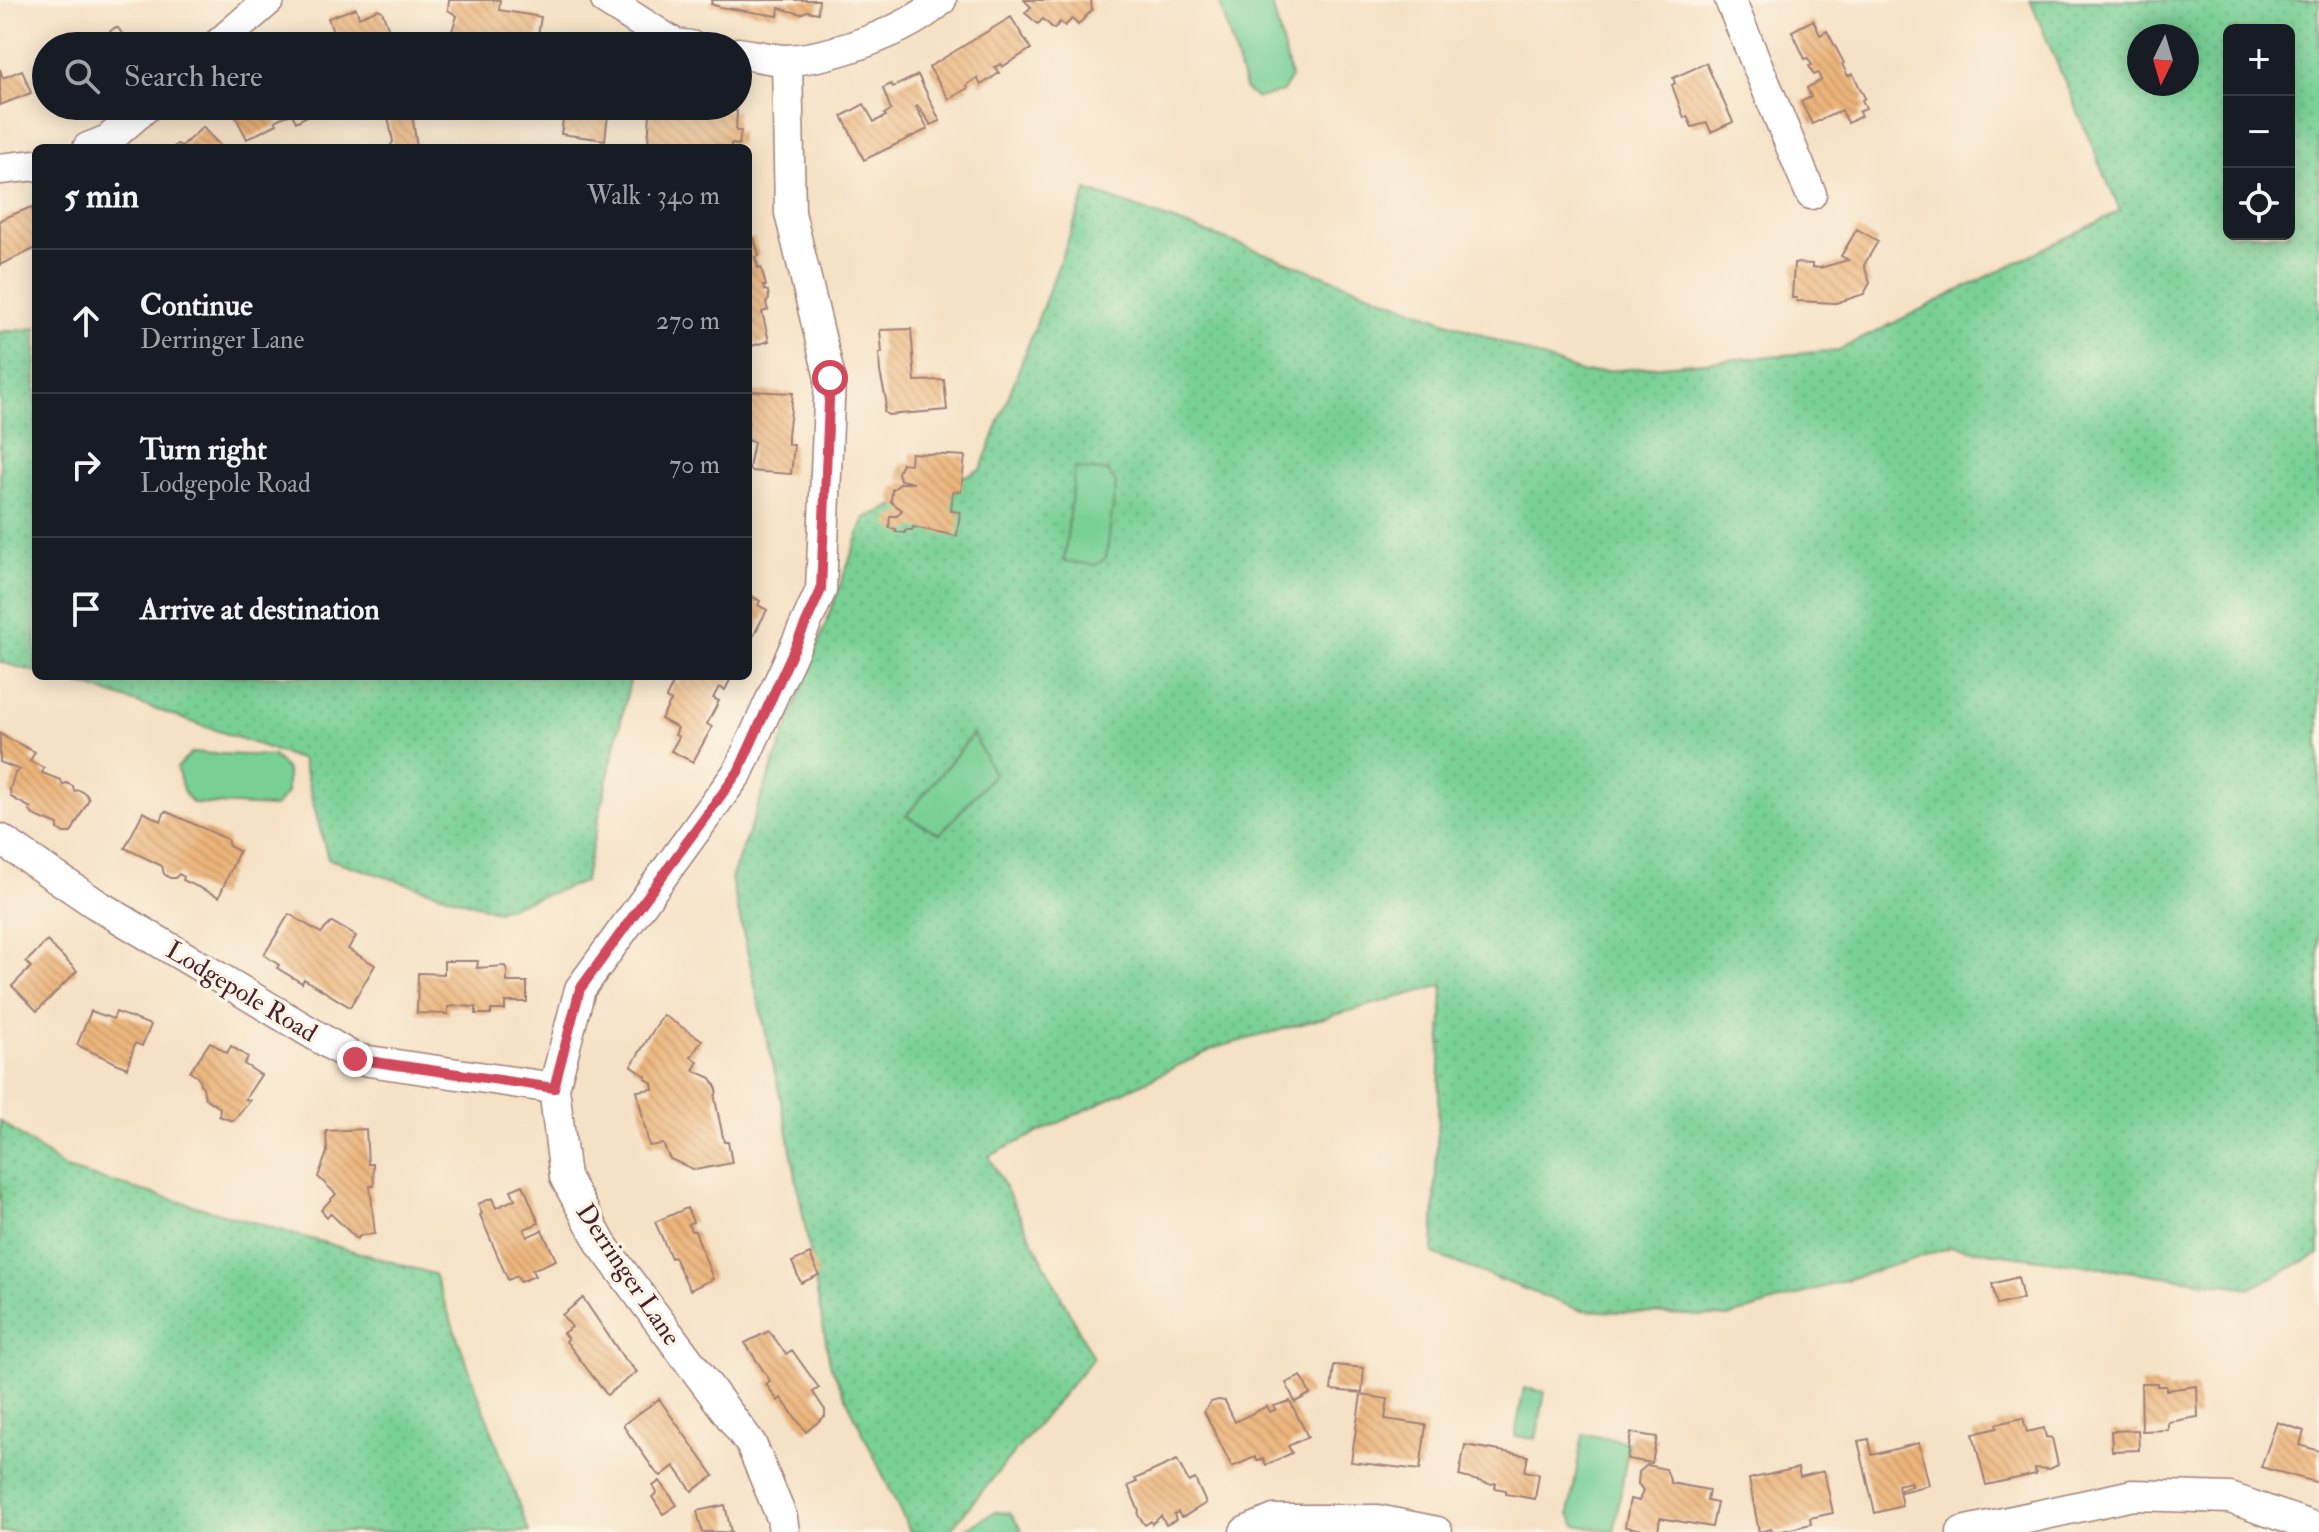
<!DOCTYPE html>
<meta charset="utf-8">
<style>
:root{--surface:#171b24;--page:#242831;--text:#f1f3f6;--muted:#9ea1a6;--line:#363941}
body{margin:0;font-family:"IM FELL Double Pica",serif;background:var(--page);color:var(--text)}
.controls{position:absolute;right:24px;top:24px;display:grid;overflow:hidden;border-radius:12px;box-shadow:0 4px 20px #0003}
.controls button{width:72px;height:72px;display:grid;place-items:center;padding:0;border:0;border-bottom:2px solid var(--line);background:var(--surface);color:var(--text);font:40px sans-serif}
.compass{position:absolute;left:2127px;top:24px;width:72px;height:72px;border-radius:50%;background:var(--surface);box-shadow:0 4px 20px #0003;rotate:185deg}
.stop{position:absolute;width:24px;height:24px;margin:-18px;border:6px solid #d1495b;border-radius:50%;background:#fff}
.stop.end{background:#d1495b;border-color:#fff;box-shadow:0 2px 8px #0008}
.list{margin:0;padding:0;list-style:none}
h2{display:flex;justify-content:space-between;align-items:center;height:104px;margin:0;padding:0 32px;font-size:34px}
h2 small{font-size:26px;font-weight:400;color:var(--muted)}
.list li{display:grid;grid-template-columns:52px 1fr auto;gap:24px;align-items:center;box-sizing:border-box;height:144px;padding:0 32px;border-top:2px solid var(--line)}
.list b{display:block;font-size:30px;white-space:nowrap}
.list p{margin:0;font-size:26px;white-space:nowrap;color:var(--muted)}
.list em{font-size:26px;font-style:normal;color:var(--muted)}
.icon{flex:none;width:44px;height:44px;fill:none;stroke:currentColor;stroke-width:2;stroke-linecap:round;stroke-linejoin:round}
.map{position:relative;flex:none;width:2319px;height:1532px;overflow:hidden}
.search{position:absolute;background:var(--surface);box-shadow:0 4px 20px #0003;left:32px;top:32px;width:720px;height:88px;display:flex;align-items:center;gap:20px;box-sizing:border-box;padding:0 28px;border-radius:44px;color:var(--muted);font-size:30px}
.panel{position:absolute;background:var(--surface);box-shadow:0 4px 20px #0003;left:32px;top:144px;width:720px;height:536px;border-radius:12px}
.map>svg:first-child{display:block}
.grass{fill:url(#grass-dots);stroke:#617860;stroke-width:2;fill-rule:evenodd}
.green{fill:#78d096;stroke:#617860;stroke-width:2}
.building{fill:url(#building-back-hatch)}
.lines{fill:none;stroke-linecap:round;stroke-linejoin:round}
.minor-casing{stroke:#a08078;stroke-width:33}
.minor{stroke:#fff;stroke-width:30}
.route{stroke:#d1495b;stroke-width:10}
.labels{text-anchor:middle;stroke-width:7;stroke-linejoin:round;paint-order:stroke}
.street-label{font-size:26px;fill:#4a1f2b;stroke:#fcf5e5}
</style>
<div class="map">
<svg width="2319" height="1532" viewBox="0 0 2319 1532">
<defs>
<pattern id="grass-dots" width="8" height="8" patternUnits="userSpaceOnUse" patternTransform="scale(2)"><rect width="8" height="8" fill="#78d096"/><path d="M2 2h.1M6 6h.1" fill="none" stroke="#69b281" stroke-width="1.8" stroke-linecap="round"/></pattern>
<pattern id="building-back-hatch" width="6" height="6" patternUnits="userSpaceOnUse" patternTransform="scale(2)"><rect width="6" height="6" fill="#ebb47a"/><path d="M-1 5l2 2M0 0l6 6M5-1l2 2" fill="none" stroke="#cb9a6a"/></pattern>
</defs>
<rect width="100%" height="100%" fill="#fcf5e5"/>
<filter id="ink" filterUnits="userSpaceOnUse"><feTurbulence type="fractalNoise" baseFrequency=".0125" numOctaves="2"/><feDisplacementMap in="SourceGraphic" scale="16" xChannelSelector="R" yChannelSelector="G"/><feConvolveMatrix kernelMatrix="1 2 1 2 8 2 1 2 1" color-interpolation-filters="sRGB"/></filter>
<filter id="wash" filterUnits="userSpaceOnUse"><feTurbulence type="fractalNoise" baseFrequency=".006" numOctaves="4" result="noise"/><feDisplacementMap in="SourceGraphic" scale="32" xChannelSelector="R" yChannelSelector="G"/><feGaussianBlur stdDeviation="1.8" result="paint"/><feColorMatrix in="noise" values="0 0 0 0 0 0 0 0 0 0 0 0 0 0 0 0 0 1.4 0 .05"/><feComposite in="paint" operator="in"/></filter>
<g filter="url(#wash)">
<rect width="100%" height="100%" fill="#f5e1c5"/>
<path class="grass" d="M2030 0H2319V1254L2251 1288 1951 1247 1728 1317 1580 1310 1433 1254 1443 985 1215 1048 989 1156 1093 1358 948 1532H910L830 1364 786 1122 731 879 865 518 981 469 1087 190 1272 256 1583 373 1839 350 2120 211ZM2229 30H2289V234H2229ZM2139 36H2187V84H2139Z
M36 328V672L0 662V332Z
M49 676H631L584 882 496 911 328 859 302 760 94 688Z
M0 1121 66 1169 434 1274 529 1532H0Z"/>
<path class="green" d="M1219 0H1271L1291 77 1283 92 1257 98 1246 91Z
M1075 468 1108 472 1116 483 1106 558 1095 565 1064 561Z
M973 734 994 774 940 834 906 816Z
M191 753 273 756 287 770V793L275 807 193 803 184 793 177 768Z
M1524 1388 1545 1392 1536 1439 1515 1436Z
M1583 1434 1629 1442 1614 1532 1576 1525 1569 1514Z
M995 1512 1010 1513 1023 1532H960Z"/>
<g id="blocks">
<path class="building" d="M449 0H500L499 10 541 17 536 46H477L479 35 452 31 457 16 448 10Z
M712 0H819L818 13 807 11 801 14 779 8 778 16 720 7 711 4Z
M1024 0H1091L1092 10 1078 25 1072 19 1065 26 1060 22 1054 29 1043 19 1038 24 1025 13 1031 7Z
M356 8 359 17 378 9 382 11 395 46H338L328 18Z
M1011 17 1031 49 1002 67 1001 64 995 67 999 73 981 85 977 78 967 85 968 88 949 99 929 67Z
M1813 20 1820 35 1827 31 1844 63 1842 64 1848 76 1853 74 1865 98 1862 100 1866 108 1859 112 1861 116 1848 123 1842 110 1812 124 1801 102 1811 97 1807 88 1821 80 1818 73 1814 75 1809 66 1812 65 1808 58 1805 59 1792 31Z
M114 28H118L128 42 127 46H93Z
M1706 63 1733 122 1711 132 1707 123 1692 127 1687 116 1684 118 1672 85 1675 83 1673 78Z
M0 69 3 78 22 70 31 93 0 105Z
M918 75 940 121 931 125 918 106 916 107 928 129 864 160 842 116 864 104 874 122 886 116 884 114 891 110 883 88 891 84 893 87Z
M230 106H310L313 113 296 122 292 114 280 118 275 121 277 124 247 139Z
M386 106H411L417 148H389L393 142Z
M565 106H609L605 140 561 134Z
M641 106H690L737 111 736 131H741L739 145 731 144V148L648 145 650 112 641 111Z
M203 127 222 148H173L177 144 182 146Z
M31 207 36 218V248L0 265V220Z
M1857 229 1878 241 1864 265 1870 283 1864 294 1836 303 1797 301V298H1792L1794 263 1812 264V267L1820 268 1848 260 1841 256Z
M754 238 759 256 755 257 758 268 761 267 766 286H763L764 290 768 291 769 299 766 303 768 310 762 312 769 341 748 347V239Z
M911 329 915 381 944 380 947 410 888 415 884 412 886 400 880 372 879 353H882L880 330Z
M748 391 793 393 788 435V445H794L791 474 751 471 749 468 754 442 748 441Z
M911 453 965 456 961 492 953 491 951 511 960 512 957 536 913 527 912 530H905V533L895 532 896 529 889 528 890 516H897L902 510 891 502 892 490 901 483H914L900 480 898 473 902 463 910 464Z
M748 594 760 601 758 605 767 610 748 646Z
M683 676H732L725 690 719 687 713 698 719 701 707 724 712 727 693 762 671 751 679 737 675 735 678 728 661 719 671 701 666 698 674 681 679 683Z
M0 734 35 752 30 761 44 768 42 773 61 780 63 785 66 783 73 786 74 791 79 790 86 794 89 799 71 833H64L58 829V825L33 815 29 810 31 808 11 797 10 789 15 773 20 770 0 762Z
M165 811 227 839 229 846 239 851 219 897 183 880 184 877 179 874 175 878H170L164 874 162 866 125 848 143 812 161 821Z
M289 914 321 933 332 922 356 936 348 949 375 965 350 1007 304 979 302 983 277 968 279 965 264 955Z
M47 941 77 971 37 1011 12 986 31 967 26 962Z
M444 961H478L477 968 505 966 507 970V982H527V1002H505V1010H491V1014H476V1007L457 1006 448 1007V1014L417 1013 418 973 444 974Z
M91 1011 113 1019 116 1012 151 1025 142 1046 135 1043 127 1068 77 1045Z
M663 1015 702 1040 691 1057 698 1062 693 1070 711 1078 717 1089 715 1099 724 1142H728L732 1163 695 1170 670 1159 663 1144 649 1146 637 1091 653 1089 652 1083 645 1078 646 1076 631 1066Z
M210 1042 227 1053 231 1046 248 1057 244 1064 261 1075 245 1099 250 1101 233 1121 219 1116 220 1108 205 1098 203 1087 200 1084 199 1078 190 1072Z
M366 1129 368 1164H373L374 1186H370L375 1234 361 1235 357 1239 330 1213 327 1217 321 1210 336 1194 318 1177 327 1152 326 1131Z
M523 1185 539 1223 524 1229 527 1237 542 1230 556 1260 532 1270 535 1276 520 1282 517 1276 508 1280 480 1215 482 1214 478 1204 492 1198 496 1208 515 1199 511 1190Z
M687 1208 693 1222 688 1224 691 1231H695L713 1279 690 1290 674 1257 671 1258 655 1222Z
M810 1254 819 1275 801 1283 792 1262Z
M2018 1277 2023 1299 1997 1305 1992 1284Z
M583 1298 623 1357 637 1372 607 1395 566 1341 568 1339 563 1333 572 1327 562 1315Z
M769 1331 786 1354 792 1350 819 1388 813 1392 825 1410V1416L806 1432 781 1398 778 1401 766 1384 770 1381 745 1343Z
M1334 1365 1364 1368 1362 1393 1331 1390Z
M1301 1376 1310 1394 1295 1402 1286 1383Z
M2141 1383H2157V1386H2166V1390L2197 1386 2198 1417 2168 1422V1430L2142 1431Z
M1361 1395 1388 1399 1385 1419 1426 1425 1420 1470 1351 1462Z
M659 1399 714 1476 692 1491 674 1466 661 1476 655 1471 624 1427V1424Z
M1218 1400 1225 1401 1235 1422 1267 1406 1270 1412 1276 1409 1274 1406 1290 1401 1308 1437 1288 1446 1292 1453 1266 1465 1263 1459 1257 1461 1255 1457 1232 1467 1204 1411 1211 1402Z
M2023 1418 2027 1432 2044 1428 2046 1437 2052 1438 2058 1465 2050 1469 2035 1468 2036 1474 1986 1485 1973 1434 1997 1428 1996 1424Z
M2277 1422 2304 1431 2300 1445 2319 1451V1483L2261 1467Z
M2138 1430 2139 1450 2112 1451 2111 1431Z
M1631 1433 1657 1437 1652 1463 1627 1459Z
M1869 1439 1872 1455 1919 1443 1929 1485 1901 1492V1489L1911 1486 1910 1482 1898 1485 1902 1506 1875 1513 1858 1441Z
M1465 1445 1528 1456 1525 1471 1539 1474 1535 1499 1506 1494V1490L1495 1488 1496 1483 1490 1484 1459 1476Z
M1177 1460 1189 1482 1195 1479 1206 1503 1185 1516 1181 1517 1178 1512 1174 1514 1176 1520 1166 1525 1161 1516 1152 1524 1151 1521 1145 1525 1138 1515 1139 1511 1128 1486 1137 1482 1135 1479Z
M1647 1465 1666 1469 1671 1483 1709 1490 1707 1501 1717 1503 1712 1527 1660 1518 1658 1532 1625 1527 1630 1499 1639 1501 1642 1493 1643 1490 1638 1484 1639 1472Z
M1798 1468 1800 1477 1824 1471 1833 1513 1810 1518 1811 1524 1782 1531 1772 1532 1771 1529 1759 1532 1749 1479Z
M660 1481 677 1505 663 1514 652 1497 657 1493 653 1486Z
M725 1505 731 1532H702L697 1511Z"/>
</g>
</g>
<g filter="url(#ink)">
<use href="#blocks" fill-opacity="0" stroke="#a08078" stroke-width="2"/>
<g class="lines">
<g class="minor-casing">
<path id="minor" d="M606 0 675 44 691 46
M1730 0 1811 194
M216 46 269 0
M738 53C754 55 771 60 787 60 832 58 908 31 941 0
M88 148 108 140 147 106
M0 169 36 165
M0 839 96 904 355 1059 554 1088
M784 1532 782 1518 751 1444 602 1245 565 1177 554 1088 580 989 738 772 821 590 830 378 790 213 787 60
M1245 1532 1274 1520H1377L1437 1532
M1962 1532 2133 1495 2230 1498 2319 1529"/>
</g>
<use href="#minor" class="minor"/>
</g>
</g>
<g class="lines" filter="url(#ink)">
<path class="route" d="M355 1059 554 1088 580 989 738 772 821 590 830 378"/>
</g>
<g class="labels">
<g class="street-label">
<text transform="translate(242 991) rotate(31)" y="9">Lodgepole Road</text>
<text transform="translate(629 1274) rotate(56)" y="9">Derringer Lane</text>
</g>
</g>
</svg>
<div class="controls">
<button>+</button>
<button>−</button>
<button><svg class="icon" aria-label="locate" viewBox="0 0 24 24"><circle cx="12" cy="12" r="6"/><path d="M12 2v4M12 18v4M2 12h4M18 12h4"/></svg></button>
</div>
<svg class="compass" viewBox="-18 -18 36 36"><path d="M0-13l5 13h-10z" fill="#e53935"/><path d="M0 13l5-13h-10z" fill="#9ea1a6"/></svg>
<div class="stop" style="left:830px;top:378px"></div>
<div class="stop end" style="left:355px;top:1059px"></div>
<div class="search"><svg class="icon" aria-label="search" viewBox="0 0 24 24"><circle cx="10" cy="10" r="6"/><path d="M15 15l6 6"/></svg>Search here</div>
<section class="panel">
<h2>5 min<small>Walk · 340 m</small></h2>
<ul class="list">
<li><svg class="icon" aria-label="ahead" viewBox="0 0 24 24"><path d="M12 20V5M6 11l6-6 6 6"/></svg><div><b>Continue</b><p>Derringer Lane</p></div><em>270 m</em></li>
<li><svg class="icon" aria-label="right" viewBox="0 0 24 24"><path d="M7 20v-9h11M14 6l5 5-5 5"/></svg><div><b>Turn right</b><p>Lodgepole Road</p></div><em>70 m</em></li>
<li><svg class="icon" aria-label="arrive" viewBox="0 0 24 24"><path d="M6 21V4h12l-3 4 3 4H6"/></svg><div><b>Arrive at destination</b></div></li>
</ul>
</section>
</div>
